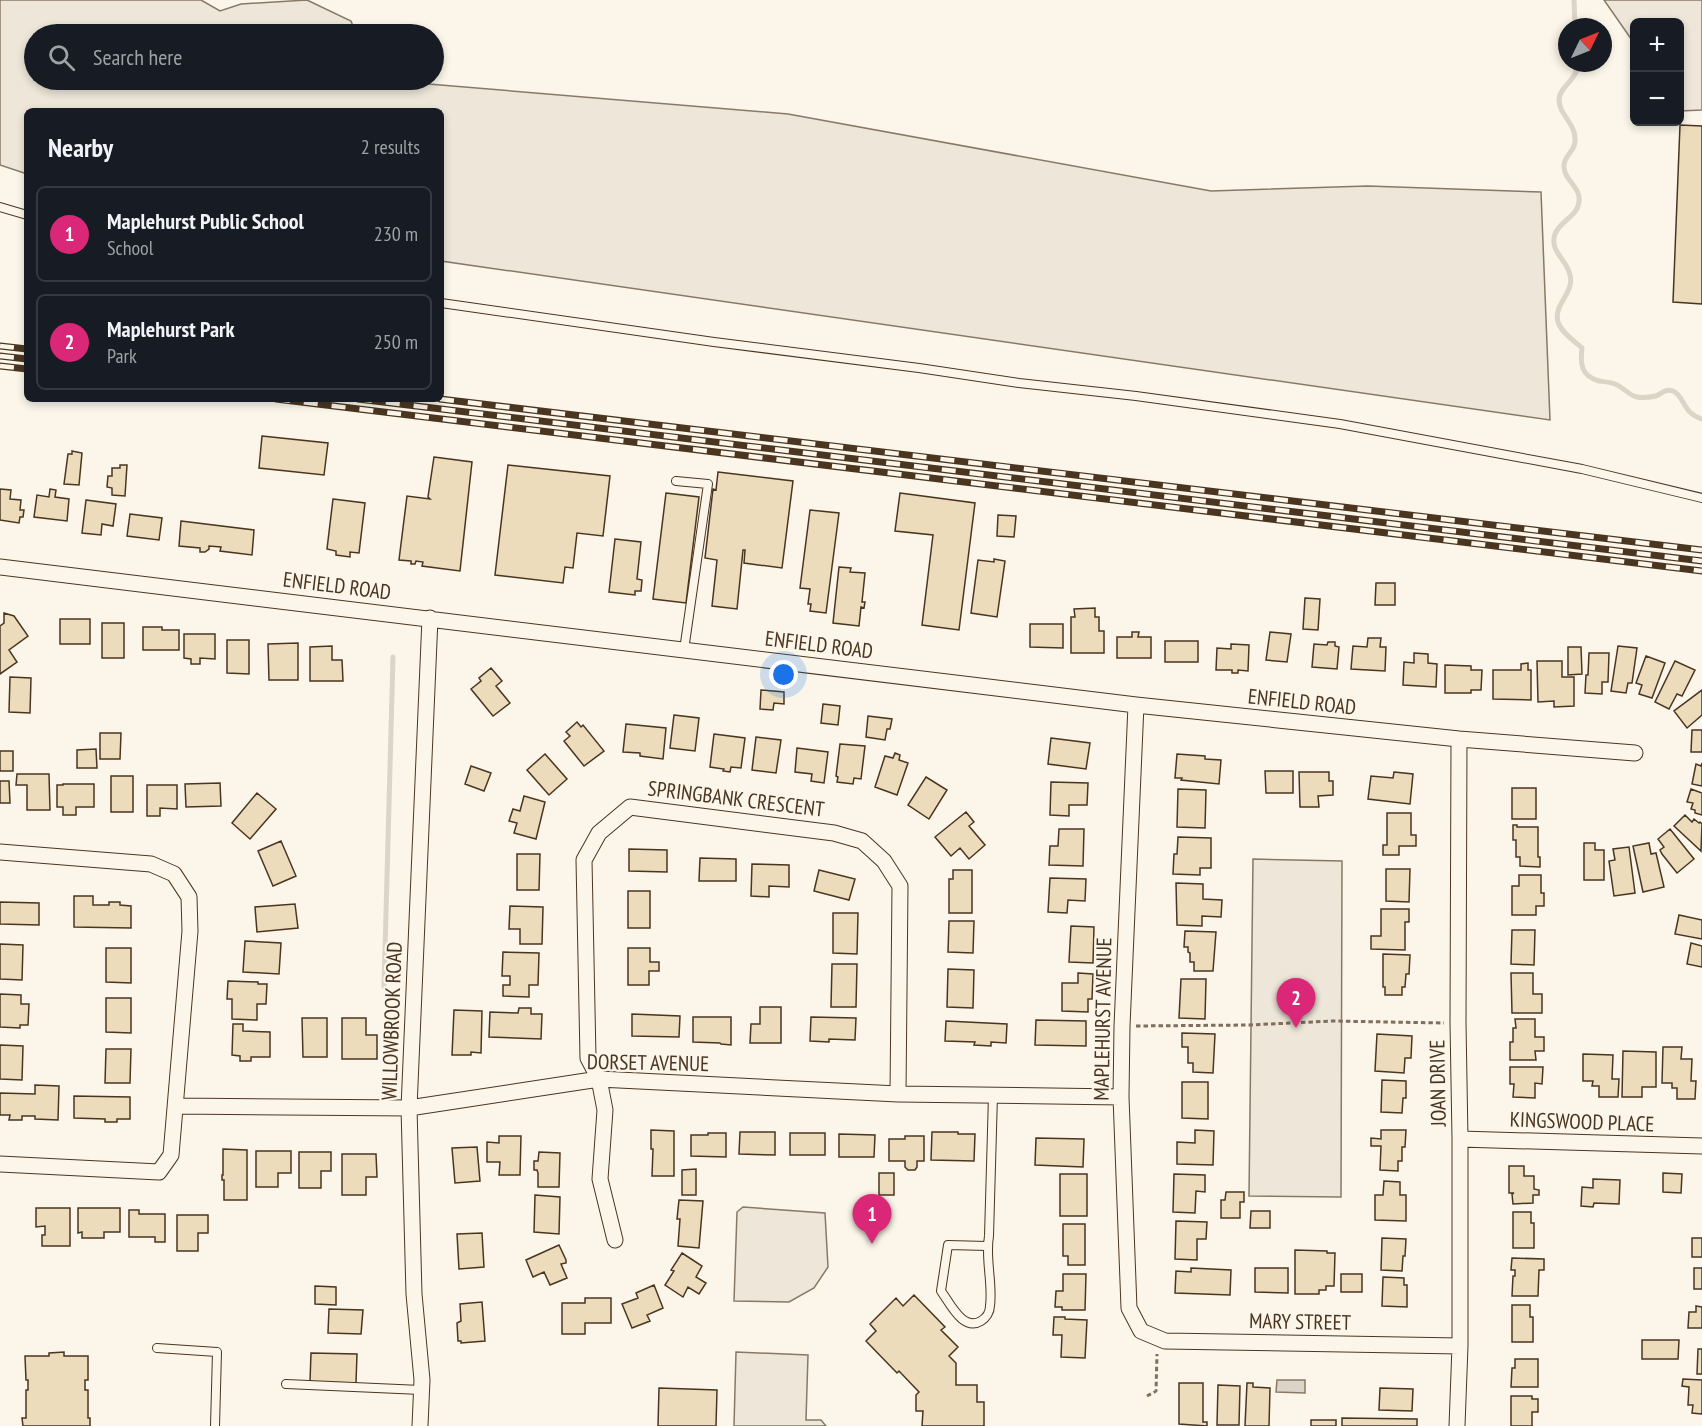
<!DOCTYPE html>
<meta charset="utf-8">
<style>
:root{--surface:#171b24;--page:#242831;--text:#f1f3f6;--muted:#9ea1a6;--line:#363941;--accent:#db2777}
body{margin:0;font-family:"PT Sans Narrow",sans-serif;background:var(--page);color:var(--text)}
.controls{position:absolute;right:18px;top:18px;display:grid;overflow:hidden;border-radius:9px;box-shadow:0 3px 9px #0003}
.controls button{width:54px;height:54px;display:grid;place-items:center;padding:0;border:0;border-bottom:2px solid var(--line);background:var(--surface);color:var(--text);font:30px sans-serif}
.compass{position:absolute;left:1558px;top:18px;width:54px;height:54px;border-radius:50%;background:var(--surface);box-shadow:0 3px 9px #0003;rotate:47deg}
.you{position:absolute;left:784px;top:675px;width:21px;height:21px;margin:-15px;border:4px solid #fff;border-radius:50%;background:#1a73e8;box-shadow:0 0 0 9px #1a73e833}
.badge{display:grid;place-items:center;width:39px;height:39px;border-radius:50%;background:var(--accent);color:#fff;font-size:20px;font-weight:700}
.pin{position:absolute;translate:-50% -50px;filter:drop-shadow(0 2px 3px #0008)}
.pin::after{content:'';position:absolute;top:32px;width:21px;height:18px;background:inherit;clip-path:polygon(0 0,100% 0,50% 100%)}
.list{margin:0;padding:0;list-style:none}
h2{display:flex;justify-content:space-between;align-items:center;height:78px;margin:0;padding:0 24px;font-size:26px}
h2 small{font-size:20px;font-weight:400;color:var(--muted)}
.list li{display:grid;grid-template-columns:39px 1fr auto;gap:18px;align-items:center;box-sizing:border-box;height:96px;margin:0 12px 12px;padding:0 12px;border:2px solid var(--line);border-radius:9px}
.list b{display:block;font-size:22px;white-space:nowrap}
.list p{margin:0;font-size:20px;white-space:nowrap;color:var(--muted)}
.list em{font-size:20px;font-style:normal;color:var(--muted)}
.icon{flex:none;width:33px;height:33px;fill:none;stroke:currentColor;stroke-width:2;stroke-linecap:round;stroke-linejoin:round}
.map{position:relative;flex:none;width:1702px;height:1426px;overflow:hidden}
.search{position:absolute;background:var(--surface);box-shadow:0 3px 9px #0003;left:24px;top:24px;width:420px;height:66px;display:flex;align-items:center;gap:15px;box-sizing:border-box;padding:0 21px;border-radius:33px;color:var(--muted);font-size:22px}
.panel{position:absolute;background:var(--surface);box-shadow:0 3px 9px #0003;left:24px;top:108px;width:420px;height:294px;border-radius:9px}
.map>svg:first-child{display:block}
.green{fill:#ede6d9;stroke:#887966;stroke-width:1.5}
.water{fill:#dcd4c6;stroke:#887966;stroke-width:1.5}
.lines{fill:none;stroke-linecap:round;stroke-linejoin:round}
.stream{stroke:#dcd4c6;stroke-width:5}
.building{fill:#ecdcbc;stroke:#4a3520;stroke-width:1.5}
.service-casing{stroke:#4a3520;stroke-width:10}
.minor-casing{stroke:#4a3520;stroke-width:17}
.path{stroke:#7f6f5c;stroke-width:3;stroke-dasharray:4.5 3;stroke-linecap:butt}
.service{stroke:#fbf6e9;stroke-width:8}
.minor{stroke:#fbf6e9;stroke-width:15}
.rail-casing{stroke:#4a3520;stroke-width:7}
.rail{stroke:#fbf6e9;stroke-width:4.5;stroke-dasharray:14;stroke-linecap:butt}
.labels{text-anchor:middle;stroke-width:4.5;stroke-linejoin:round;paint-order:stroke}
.street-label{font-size:21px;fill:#4a3520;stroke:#fbf6e9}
</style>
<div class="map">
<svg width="1702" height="1426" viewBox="0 0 1702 1426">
<rect width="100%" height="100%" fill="#fbf6e9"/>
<path class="green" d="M0 0H201L220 11 241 4 307 0 351 21 356 34H34V80H380L788 114 1211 191 1368 186 1541 192 1550 420 441 261V111H27V174L0 165Z
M1604 0H1702V110L1680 111V22H1634V43Z
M1253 859 1342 861 1341 1197 1249 1196Z
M743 1207 825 1213 828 1267 814 1288 789 1302 734 1301 737 1212Z
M736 1352 808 1355 806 1420H821L826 1426H734Z"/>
<path class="water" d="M1277 1380H1305V1393L1276 1392Z"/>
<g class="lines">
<path class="stream" d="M1574 0 1575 27
M1575 63C1575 66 1576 69 1576 72 1572 82 1560 88 1559 99 1559 113 1570 119 1574 132 1579 151 1565 153 1564 165 1563 179 1578 185 1579 197 1581 216 1561 219 1555 234 1549 252 1567 259 1570 275 1575 293 1553 304 1558 322 1561 332 1574 341 1582 348 1580 364 1581 376 1599 381 1605 382 1612 382 1617 385 1624 388 1630 396 1637 397 1642 398 1651 397 1656 396 1662 394 1665 388 1673 391 1684 395 1683 414 1702 419
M384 987 393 657"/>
</g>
<path class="building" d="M1680 125 1702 126V304L1673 302Z
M262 436 328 443 324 475 259 468Z
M72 451 82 453 79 485 64 484 68 454H72Z
M434 457 472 462 460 571 422 566 423 562 416 561 415 564H411V561L399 560 407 496 430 499 428 497Z
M120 465H127L125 496 112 495V488L107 487 108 476H112V468H120Z
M508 465 610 476 603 536 577 533 573 568 565 567 563 583 495 575Z
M718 472 793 481 782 568 744 563 745 550H743L737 609 712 606 717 560 705 558 713 489 716 490Z
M0 489 11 490 10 499 21 500 20 510H24L23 517H20L19 523 0 520Z
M50 489 56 490 55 497 69 499 67 521 34 517 37 495 49 497Z
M666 493 699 497 686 603 653 599Z
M900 493 975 503 959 630 922 625 933 535 895 531Z
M333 499 365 503 359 553 350 552V557L336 555V551L327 549Z
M86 500 116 504 113 526 102 524 101 535 82 533Z
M810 510 839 513 826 613 810 611 811 604H808L810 589 800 588Z
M130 514 162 518 159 540 127 536Z
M998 515 1016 516 1014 537 997 536Z
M181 521 254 530 252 555 220 551 221 547 209 546V549L205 552H200V548L179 546Z
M615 539 641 542 637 579 642 580 641 591H635V595L609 592Z
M994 559 1005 561 997 617 971 613 978 560 994 562Z
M839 567 851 568 850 572 865 573 862 602H865L864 608 861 607 859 626 833 623Z
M1376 583H1395V605H1375Z
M1305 598 1320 599 1318 630 1303 629Z
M1095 608V617H1099V631H1104V653H1071V617H1075L1074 609Z
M4 613 14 616 28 636 9 650 17 662 0 674V626L4 623Z
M60 619H90V644H60Z
M102 623H124V658H102Z
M1030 624H1063V648L1030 647Z
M143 627H162V630H179V650H143Z
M1132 632H1139L1138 637H1151V658H1117V637H1132Z
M1270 632 1291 634 1287 662 1266 660Z
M184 634H215V659L200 658V664H191V659L184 658Z
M1368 638H1381L1380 647H1386L1385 671 1351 669 1353 646 1367 647Z
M227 640H249V674L227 673Z
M1165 641H1198V662H1165Z
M1328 642H1335V646L1339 647 1337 669 1312 667 1314 644 1327 645Z
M298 643V680H269L268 644Z
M1231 644 1249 645 1248 671 1238 670V673H1232V670H1216L1217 648 1231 649Z
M332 646V660H342L343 681H310V647Z
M1618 646 1637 648 1632 683H1628L1626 693 1611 691Z
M1568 647H1581L1582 674 1568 675Z
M1414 653 1428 654V663L1437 664 1436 687 1403 685 1404 662 1414 663Z
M1589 653H1609L1608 682H1602V694L1585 693 1586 675H1588Z
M1646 656 1665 663 1652 698 1639 694 1642 685 1636 683Z
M1537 661H1562V677H1574V706L1554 707V701L1538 702Z
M1675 661 1695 670 1682 696 1677 694 1669 709 1655 702Z
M1528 663V670H1531V700L1493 699V670H1521V664Z
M1445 665 1471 666V670H1482L1481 690H1471V693H1445Z
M491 668 502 681 496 686 510 703 493 716 471 689 481 681 479 678Z
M10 677 31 678 30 713 9 712Z
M761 690 784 692V704L774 703 773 710 760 709Z
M1702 690V715L1687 728 1674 711Z
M823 704 840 706 838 725 821 723Z
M674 715 699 718 695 751 670 748Z
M868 716 892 719 890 729H887L885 740 866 737Z
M577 722 581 727 583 725 604 751 584 766 564 741 570 736 566 732Z
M626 724 666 728 663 759 640 756V753L623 752Z
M1692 730H1702V752H1691Z
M100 733H121L120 759H100Z
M714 734 745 738 741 768 731 767 730 772 723 771 724 769 710 767Z
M756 737 781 740 776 773 752 770Z
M1051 738 1090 743 1086 769 1048 764Z
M840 744 865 746 861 779 854 778 853 784 837 782 838 777 836 776Z
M797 748 828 752 824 783 811 781 812 774 795 772Z
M96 749 97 768H77V750Z
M0 751H13V771H0Z
M895 753 900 755 899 760 908 763 897 795 875 787 885 756 893 758Z
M545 754 567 779 549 795 527 770Z
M1177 754 1205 756V759L1221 760 1219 784 1181 780 1182 778H1175Z
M1702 763V786L1692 784 1696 764 1701 766Z
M471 766 491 773 484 791 465 784Z
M1265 771H1293V793H1266Z
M1299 772H1329V781H1333V795L1318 796 1319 807H1300Z
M1394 772 1413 774 1410 804 1368 799 1371 776 1393 778Z
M17 774H49L50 810H27V785H16Z
M111 776H133V812H111Z
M926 777 947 790 929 819 908 805Z
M0 781H9L10 803H0Z
M1051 782 1088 783 1087 805H1069V816L1050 815Z
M220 783 221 806 186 807 185 784Z
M63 784H94V807H76V815H63V807H57V785H63Z
M147 785H177V809L160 808V816H147Z
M1512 788H1536V819H1512Z
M1178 789 1206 790 1205 828 1177 827Z
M1691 789 1702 793V815L1695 813V810L1691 809 1693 803 1687 802Z
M257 793 276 809 250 839 232 823Z
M524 796 545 802 536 839 514 833 517 823 509 821 513 809 520 811Z
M966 812 974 822 969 826 985 845 969 859 960 848 951 856 935 837Z
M1387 813H1411V835H1416V846H1399V855H1383V845H1387Z
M1685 815 1692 822 1694 819 1699 823 1700 822 1702 824 1701 851 1674 826Z
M1513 825H1517V827H1538V857H1540V867L1520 866V857H1516V840H1513Z
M1059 829H1084L1083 866 1049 865 1050 846H1058Z
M1670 829 1694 859 1677 873 1662 854 1660 850 1664 847 1658 839Z
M1178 837 1211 838V868H1200V875L1173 874 1174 854H1177Z
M281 841 296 876 273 886 258 851Z
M1584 843H1595V850H1604V880H1584Z
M1649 843 1651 854 1656 853 1664 887 1643 892 1633 846Z
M1629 847 1635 893 1614 896 1609 861 1615 860 1613 849Z
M629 849 667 850V872L629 871Z
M517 854H540L539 890H517Z
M700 858 736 859V881H699Z
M752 864 789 865V887L769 886V897L751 896Z
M1386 869H1410L1409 902 1386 901Z
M819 870 855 879 849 900 814 891Z
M953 870H972V913H949V879H953Z
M1519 875H1541V893H1544V906H1536V915H1512V886H1519Z
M1050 878 1086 879 1085 901 1068 900 1067 913 1048 912Z
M1176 883 1203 884V899L1222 900 1221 917 1202 916V926L1177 925Z
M628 891H650V928H628Z
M74 896H93V905H109V902H120V905L131 906V928L74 927Z
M0 902 39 903V925L0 924Z
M295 904 298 928 257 932 255 907Z
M510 906 543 907 542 944H520V929H509Z
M1381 909H1409V922H1405V950L1371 949V936H1381Z
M833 913H858L857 954 833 953Z
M1679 915 1702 920V939L1675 934Z
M949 921H974L973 953 948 952Z
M1071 926 1094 927 1093 963 1069 962Z
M1512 930H1535L1534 965 1511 964Z
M1185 931 1216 932 1213 971H1194V962H1190V953L1188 952V947H1184Z
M245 941 281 943 279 974 243 972Z
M1691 943 1702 946V967L1687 964Z
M0 944 23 945 22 980 0 979Z
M106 948H131V983L106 982Z
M628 948H650V962H659V971H649V985H628Z
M503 952 539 953 538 985H529V997L503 996V985H510V976H502Z
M1383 954 1410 955 1409 974H1406L1405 987H1402V995H1385V987H1383Z
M832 964H857L856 1007H831Z
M948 969 974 970 973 1008 947 1007Z
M1078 973 1093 974 1092 999H1088V1012L1062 1011V983H1078Z
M1511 973H1533V994H1542V1013H1512Z
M1181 979H1206L1205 1019 1179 1018Z
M228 981 258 982V984H267L266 1004H257V1020L232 1019V999H227Z
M0 994 21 995V1004H29L28 1025H20V1028L0 1027Z
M106 998H131V1033L106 1032Z
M760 1007H781V1043H750L751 1024H760Z
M519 1008H531V1014H542L541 1039 489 1037 490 1012 518 1013Z
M454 1010 482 1011 481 1053 471 1052V1055H452Z
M632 1014 680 1016 679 1037 632 1036Z
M693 1017H731V1045L721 1044 720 1043 693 1042Z
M811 1017 856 1018 855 1040 829 1039V1042L810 1041Z
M302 1018H327V1057H303Z
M342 1018H366V1035H377V1059H342Z
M1515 1019H1535V1037H1544V1051H1535L1536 1060H1510V1042H1513V1028H1516Z
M1036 1020 1086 1021V1046L1035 1045Z
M946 1021 1007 1024 1006 1043 991 1042V1046L974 1045 975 1042 945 1041Z
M233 1024H243V1031L270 1032V1057H251V1061H240V1056L232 1055Z
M1182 1033 1215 1034 1213 1073 1193 1072V1063H1188V1047H1182Z
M1377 1034 1412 1036 1411 1058H1405L1404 1073 1375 1071Z
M0 1045 23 1046 22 1080 0 1079Z
M1663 1047H1682L1681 1059H1692L1691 1081H1696L1695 1099H1677V1088H1672V1083H1662Z
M106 1049H131L130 1083H105Z
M1623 1051 1656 1052V1087H1642V1097H1622Z
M1583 1054 1613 1055 1612 1079H1619L1618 1097H1599V1086H1592L1593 1081H1583Z
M1510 1067H1543L1542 1084 1535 1083V1098L1513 1097 1514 1084H1510Z
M1382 1080 1406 1081V1098H1403L1402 1113 1381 1112Z
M1182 1082H1208V1119L1182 1118Z
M35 1085 59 1086 58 1120 35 1119V1116H22V1120H9L10 1115H0V1093L35 1094Z
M74 1096 130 1097V1119H117V1122H105V1119L74 1118Z
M651 1130 674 1131V1176H652L653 1149H651Z
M1195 1130 1214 1131 1213 1165 1177 1164V1142L1195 1143Z
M1381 1130H1406L1405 1147H1402V1161H1398V1171L1380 1170 1381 1146H1371V1138L1381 1139Z
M740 1132H775V1155L739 1154Z
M932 1132H958V1134H975L974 1161 931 1160Z
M708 1133H726V1157L691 1156V1135H708Z
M790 1133H825V1155H790Z
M839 1134 875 1135 874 1157H839Z
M499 1136H521L520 1175H499L500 1162H487V1142L499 1143Z
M905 1136H924V1161H917V1167L915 1170H908L905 1167V1161H889V1139H905Z
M1036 1138 1084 1139 1083 1167 1035 1165Z
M477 1147 480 1181 455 1183 452 1148Z
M223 1149 247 1150V1200H224V1180H222V1175H223Z
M256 1151H291V1173H278V1187H256Z
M299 1152H331V1171H321V1188H299Z
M539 1152 560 1153 559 1187H538V1173L537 1170H534V1161H538Z
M342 1154H376L377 1177H366V1195H342Z
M1509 1166H1524V1176H1534V1189L1539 1190V1195H1533V1203L1513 1204 1512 1194 1514 1193H1509Z
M696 1169V1195H682V1170Z
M879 1173H894V1195H879Z
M1663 1173 1682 1174 1681 1193 1663 1192Z
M1060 1174H1087V1216H1060Z
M1174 1174 1205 1175V1192L1196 1191 1195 1213 1173 1212Z
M1593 1179 1620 1180 1619 1204 1594 1203 1593 1207 1581 1206 1582 1187 1593 1188Z
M1384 1181 1400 1182V1195H1406V1221L1375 1220V1195H1383Z
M1226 1192H1244V1202H1240V1218H1221V1200H1225Z
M535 1195 560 1197 559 1234 534 1232Z
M679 1200 703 1201 699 1248 678 1246 680 1219H677Z
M36 1208H70V1246H42V1235H45V1226L36 1227Z
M78 1208H120V1232H104V1238H82V1232L78 1233Z
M129 1210H139V1214H165V1242H155V1237H129Z
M1251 1211H1270V1228H1250Z
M1513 1212H1531V1223H1534V1248H1513Z
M177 1215H208V1233H198V1251H177Z
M1176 1221 1207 1222 1206 1239H1197V1260L1175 1259Z
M1063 1224H1085V1265H1068V1256H1063Z
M482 1233 484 1267 459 1269 457 1234Z
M1382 1238 1406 1239 1405 1256H1403L1402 1271 1381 1270Z
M1692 1238H1702V1257H1692Z
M559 1245 566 1260V1263L561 1264 567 1278 550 1285 544 1272 533 1277 526 1260Z
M1295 1250 1327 1251V1253H1335L1334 1286H1326V1290H1319V1294H1295Z
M682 1253 702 1266 696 1277 706 1283 699 1294 688 1287 683 1297 665 1285 674 1271 671 1270Z
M1512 1258 1544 1259V1270H1539L1538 1296H1512L1513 1276H1515V1270H1511Z
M1191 1268 1231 1270 1230 1295 1175 1293 1176 1271 1191 1272Z
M1255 1268H1288V1293L1255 1292Z
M1694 1268H1702V1289H1694Z
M1063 1274H1086L1085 1310H1062V1307H1055L1056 1291H1063Z
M1341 1274H1362V1292H1341Z
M1383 1277 1404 1278V1285H1407V1307L1382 1306Z
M654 1285 663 1308 647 1315 650 1321 632 1328 622 1304 638 1298 636 1293Z
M315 1286 336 1287V1305L315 1304Z
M914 1295 945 1327 941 1330 958 1347 949 1356 956 1363V1385H977V1402H984V1426H922L923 1411H916V1395L919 1392 899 1371 897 1373 866 1341 876 1331 870 1324 896 1298 903 1306Z
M585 1298H611V1323H585V1334H562V1303H585Z
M482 1302 485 1341 461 1343V1341H458L457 1323 461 1321 460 1304Z
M1512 1305H1530V1317H1533V1342H1512Z
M1696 1306 1702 1307V1328H1688L1689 1312H1696Z
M329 1309 363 1310 361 1334 328 1333Z
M1054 1317H1065V1319L1087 1320 1085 1358 1061 1357 1062 1335H1053Z
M1642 1340H1679L1678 1359H1642Z
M1698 1349H1702V1374H1697Z
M64 1352V1356H88V1380H85V1390H88V1418H90V1426H23L22 1418H26V1390H28V1380H26L25 1356H49V1353Z
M311 1353 357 1354 356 1383 310 1382Z
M1515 1359H1538V1387H1511L1512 1368H1515Z
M1683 1379 1702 1380V1414L1692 1413 1693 1405H1688L1689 1387 1682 1386Z
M1179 1383H1203V1422H1207V1426L1179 1424Z
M1247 1383H1253V1387L1270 1388 1269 1426H1245Z
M1218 1385 1240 1386 1239 1425H1217Z
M659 1388 717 1390 716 1426H658Z
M1380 1388 1413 1389 1412 1411 1379 1410Z
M1511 1396H1532V1399H1538V1412H1532V1426H1511Z
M1342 1418 1417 1419V1426H1342Z
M1311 1420H1336V1426H1311Z"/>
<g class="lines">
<g class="service-casing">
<path id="service" d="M0 207 27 215
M441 303 714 342 919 368 1019 383 1136 396 1340 424 1582 469 1702 498
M676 481 708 484 684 650
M987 1246 948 1245 941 1291C950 1303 963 1332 981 1321 986 1318 990 1312 990 1306 993 1283 985 1259 989 1236L993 1095
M157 1348 217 1352 215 1426
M286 1384 421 1390"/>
</g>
<g class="minor-casing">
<path id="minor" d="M0 567 1136 705 1459 739 1635 753
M1136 705 1122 1026 1121 1097 1129 1308 1141 1331 1165 1341 1460 1346
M0 852 151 864 174 874 189 897 190 931 171 1155 159 1172 0 1164
M176 1106 409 1108 599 1079 898 1094 1121 1097
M1460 1139 1702 1146
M615 1240 600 1179 605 1110 599 1079 588 1058 584 860 599 833 630 807 834 833 862 841 884 861 900 886 898 1094
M420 1426 422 1380 414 1294 409 1108 430 618
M1457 1426 1460 1346V1139L1458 1023 1459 739"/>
</g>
<path class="path" d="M1136 1026 1250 1025 1332 1021 1444 1023
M1147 1396 1156 1391 1157 1354"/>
<use href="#service" class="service"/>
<use href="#minor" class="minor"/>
<g class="rail-casing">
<path id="rail" d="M0 346 27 349
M0 356 27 359
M0 366 27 369
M276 399 1702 571
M358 399 1702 561
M440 399 1702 550"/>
</g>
<use href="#rail" class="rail"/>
</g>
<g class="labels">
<g class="street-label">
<text transform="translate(337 586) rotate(7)" y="7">ENFIELD ROAD</text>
<text transform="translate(819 645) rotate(7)" y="7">ENFIELD ROAD</text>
<text transform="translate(1302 702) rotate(6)" y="7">ENFIELD ROAD</text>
<text transform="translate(736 799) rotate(7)" y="7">SPRINGBANK CRESCENT</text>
<text transform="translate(1103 1019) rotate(-89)" y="7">MAPLEHURST AVENUE</text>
<text transform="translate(392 1021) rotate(-88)" y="7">WILLOWBROOK ROAD</text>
<text transform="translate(648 1063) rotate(1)" y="7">DORSET AVENUE</text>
<text transform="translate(1438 1083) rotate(-91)" y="7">JOAN DRIVE</text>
<text transform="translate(1582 1122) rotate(2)" y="7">KINGSWOOD PLACE</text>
<text transform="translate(1300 1322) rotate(1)" y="7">MARY STREET</text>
</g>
</g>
</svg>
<div class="controls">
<button>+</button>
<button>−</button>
</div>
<svg class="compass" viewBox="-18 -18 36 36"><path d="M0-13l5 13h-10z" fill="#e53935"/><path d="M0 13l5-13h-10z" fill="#9ea1a6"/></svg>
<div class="you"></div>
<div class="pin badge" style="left:872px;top:1244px">1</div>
<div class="pin badge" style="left:1296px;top:1028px">2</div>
<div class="search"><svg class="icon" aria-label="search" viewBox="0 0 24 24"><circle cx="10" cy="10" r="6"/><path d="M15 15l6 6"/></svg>Search here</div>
<section class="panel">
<h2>Nearby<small>2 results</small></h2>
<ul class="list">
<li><span class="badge">1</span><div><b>Maplehurst Public School</b><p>School</p></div><em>230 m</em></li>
<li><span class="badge">2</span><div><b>Maplehurst Park</b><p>Park</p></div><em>250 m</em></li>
</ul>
</section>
</div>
